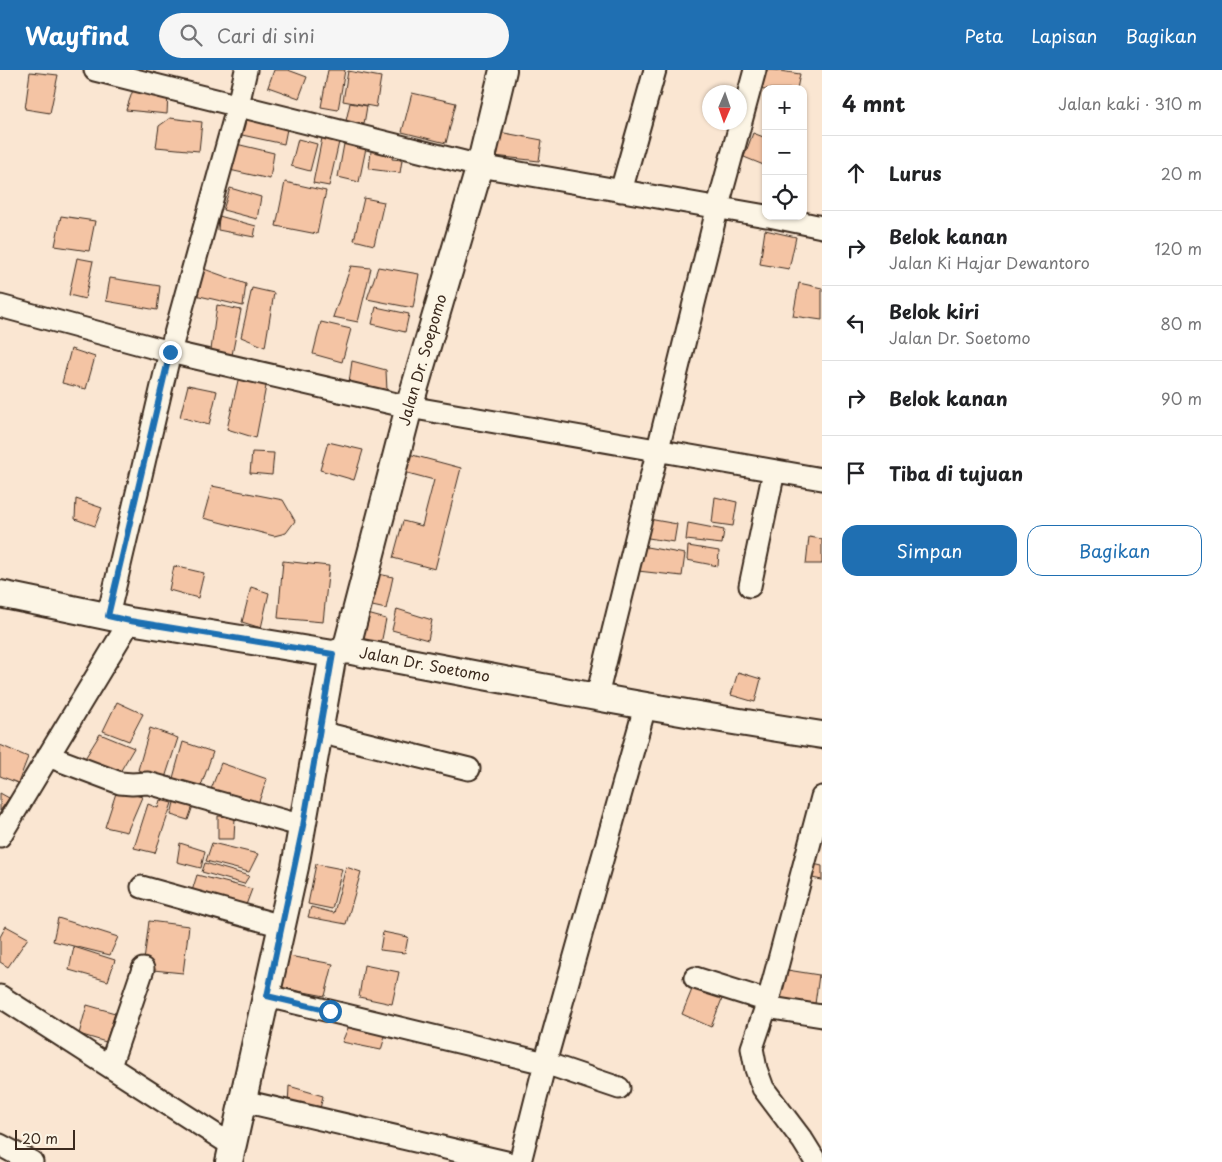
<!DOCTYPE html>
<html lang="id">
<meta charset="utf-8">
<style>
:root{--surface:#fff;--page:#f6f6f6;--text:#202124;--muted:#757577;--line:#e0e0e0;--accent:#1f6fb2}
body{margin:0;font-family:"Playpen Sans",sans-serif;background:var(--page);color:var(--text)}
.controls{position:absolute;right:15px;top:15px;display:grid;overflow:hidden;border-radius:10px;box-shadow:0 1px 4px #0004}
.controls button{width:45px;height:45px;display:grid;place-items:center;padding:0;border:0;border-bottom:1px solid var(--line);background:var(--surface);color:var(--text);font:25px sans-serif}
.compass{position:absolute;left:702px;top:15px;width:45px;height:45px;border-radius:50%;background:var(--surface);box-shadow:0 1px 4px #0004;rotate:182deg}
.scale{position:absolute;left:15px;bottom:12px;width:60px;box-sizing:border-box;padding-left:5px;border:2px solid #3b2a1e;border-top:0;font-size:14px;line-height:18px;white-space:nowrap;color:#3b2a1e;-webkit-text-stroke:4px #fcf5e5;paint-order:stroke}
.stop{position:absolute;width:15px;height:15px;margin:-11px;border:4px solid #1f6fb2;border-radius:50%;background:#fff}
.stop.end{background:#1f6fb2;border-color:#fff;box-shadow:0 1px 5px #0008}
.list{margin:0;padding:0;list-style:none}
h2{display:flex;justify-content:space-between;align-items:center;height:65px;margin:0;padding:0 20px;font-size:21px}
h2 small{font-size:16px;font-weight:400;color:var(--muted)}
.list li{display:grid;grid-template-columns:32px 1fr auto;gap:15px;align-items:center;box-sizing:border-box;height:75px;padding:0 20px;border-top:1px solid var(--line)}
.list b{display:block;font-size:19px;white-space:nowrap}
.list p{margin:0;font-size:16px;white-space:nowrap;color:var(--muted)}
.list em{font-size:16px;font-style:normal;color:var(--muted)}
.actions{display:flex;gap:10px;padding:15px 20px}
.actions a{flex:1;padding:11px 0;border:1px solid var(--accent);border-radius:15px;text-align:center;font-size:18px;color:var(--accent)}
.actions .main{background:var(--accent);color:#fff}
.icon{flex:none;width:28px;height:28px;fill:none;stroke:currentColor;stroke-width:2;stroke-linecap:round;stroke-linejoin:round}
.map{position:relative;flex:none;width:822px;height:1092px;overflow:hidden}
header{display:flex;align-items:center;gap:30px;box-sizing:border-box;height:70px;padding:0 25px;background:var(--accent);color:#fff}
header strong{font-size:24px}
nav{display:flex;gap:28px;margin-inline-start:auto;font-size:18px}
.search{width:350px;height:45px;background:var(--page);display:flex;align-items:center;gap:12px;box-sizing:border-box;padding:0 18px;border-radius:28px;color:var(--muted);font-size:19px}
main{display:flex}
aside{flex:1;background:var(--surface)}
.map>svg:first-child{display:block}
.building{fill:#f4c4a4;stroke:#3b2a1e}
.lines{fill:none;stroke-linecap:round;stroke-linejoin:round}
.minor-casing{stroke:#3b2a1e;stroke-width:25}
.tertiary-casing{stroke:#3b2a1e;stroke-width:30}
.minor{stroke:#fcf5e5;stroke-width:21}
.tertiary{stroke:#fcf5e5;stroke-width:26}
.route{stroke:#1f6fb2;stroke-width:6}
.labels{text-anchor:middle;stroke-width:5;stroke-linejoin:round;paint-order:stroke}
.street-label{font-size:15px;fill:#3b2a1e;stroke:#fcf5e5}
</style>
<header>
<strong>Wayfind</strong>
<div class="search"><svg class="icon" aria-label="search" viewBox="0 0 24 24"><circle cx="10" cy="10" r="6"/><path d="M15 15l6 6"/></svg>Cari di sini</div>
<nav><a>Peta</a><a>Lapisan</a><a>Bagikan</a></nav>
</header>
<main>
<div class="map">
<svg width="822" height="1092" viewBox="0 0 822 1092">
<rect width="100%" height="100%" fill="#fae6d2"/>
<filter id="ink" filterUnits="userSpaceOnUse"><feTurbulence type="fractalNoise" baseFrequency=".02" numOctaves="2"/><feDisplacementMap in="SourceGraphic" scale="10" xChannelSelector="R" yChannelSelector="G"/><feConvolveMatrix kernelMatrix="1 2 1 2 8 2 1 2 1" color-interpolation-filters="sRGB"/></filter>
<g filter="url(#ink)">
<path class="building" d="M274 0H288L307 7 299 28 268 17Z
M328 0H345L338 40 321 37Z
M758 0H773L800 4 797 19H766V20L755 19Z
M348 1 381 7 376 37 343 31Z
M30 2 58 5 50 43 25 39Z
M134 17 168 24 167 44 126 40Z
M412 23 456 33 446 73 402 62Z
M350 33 367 36 364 54 346 51Z
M246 46 288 54 284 74 242 65Z
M170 48 202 52 199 81 156 77 159 56Z
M499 62 542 70 539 91 494 86Z
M753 63 766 68V96L744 87Z
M322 68 339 72 329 116 313 113Z
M298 69 317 74 310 101 291 96Z
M372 72 394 75 392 89 402 90 400 103 369 99Z
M232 73 274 83 270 109 225 99Z
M344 74 366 78 359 112 338 107Z
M285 112 326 121 317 164 276 156Z
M230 118 261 127 257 149 223 140Z
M364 128 384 132 374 175 354 170Z
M61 146 95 151 89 181 55 176Z
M219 146 256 156 254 167 218 160Z
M765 160 796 167 789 199 760 194Z
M77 188 93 191 85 229 69 225Z
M351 196 371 198 358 252 333 247Z
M378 197 419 204 413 238 367 229Z
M204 199 246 214 243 236 195 225Z
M110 208 160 216 157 240 106 231Z
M799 213 822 218V250L793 246Z
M252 218 274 223 265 277 241 267Z
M217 235 241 240 232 285 211 280Z
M376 237 409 244 405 262 372 254Z
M321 252 351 259 342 292 313 284Z
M71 279 95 287 86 319 62 313Z
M352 291 386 300 387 321 349 313Z
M239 306 267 311 256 368 227 359Z
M188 315 217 321 209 355 180 347Z
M328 372 363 380 354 410 320 400Z
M390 379 461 398 435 499 393 488 403 451 422 456 434 410 385 397Z
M252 382 274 383 272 405 250 403Z
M212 416 283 430 295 451 286 463 274 466 203 448Z
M715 427 737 432 733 456 712 453Z
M76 429 102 438 95 456 75 449Z
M643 448 677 454 674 472 642 467Z
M688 453 724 460 722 474 686 470Z
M809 467 822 469V494H806Z
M641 476 685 484 682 506 638 501Z
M688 476 719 481 718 496 687 490Z
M283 491 329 496 323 552 278 548Z
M174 496 204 503 198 528 169 520Z
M368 502 393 507 386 539 363 534Z
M251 517 269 523 261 558 242 552Z
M397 539 432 550 428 570 392 560Z
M360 542 386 549 381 574 353 570Z
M738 602 761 609 755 632 731 625Z
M117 632 143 644 129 671 103 661Z
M150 658 178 668 165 708 138 700Z
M100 664 134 678 120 702 84 690Z
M183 672 213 682 201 716 173 708Z
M0 675 28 687 18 713 0 706Z
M221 693 267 709 257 737 210 722Z
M117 720 142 727 127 762 105 757Z
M0 723 9 728 0 741Z
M176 724 195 730 188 750 171 745Z
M160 730 172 733 155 783 134 778 148 734 158 738Z
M218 746 235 747 234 769H218Z
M180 773 205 781 201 798 177 792Z
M212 773 258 784 249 802 206 791Z
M205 793 239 803 249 806 244 814 202 802Z
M809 793 822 796V810L807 807Z
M316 794 342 799 332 839 308 834Z
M346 797 361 802 346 854 308 847 311 837 334 843Z
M197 805 252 819 246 835 192 821Z
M58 848 118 867 110 885 53 871Z
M149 851 189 856 183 903 143 899Z
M6 856 28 868 8 897 0 892V867Z
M383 862 408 867 405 883 380 880Z
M74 877 115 890 108 911 69 900Z
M283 885 333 894 325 926 277 917Z
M364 895 399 902 392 934 359 927Z
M781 899 819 905 815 934 776 927Z
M693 917 722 929 711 957 682 944Z
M87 935 115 943 106 972 79 964Z
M351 951 387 960 381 980 342 972Z
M289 1016 323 1026 319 1043 288 1036Z"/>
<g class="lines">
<g class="minor-casing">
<path id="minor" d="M95 0 480 96 766 146
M621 121 655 0
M769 146 822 157
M0 236 170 282 409 337 822 409
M750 516 774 401
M108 546 170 282 238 35 246 0
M597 626 718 136 755 0
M319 662 469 699
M48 686 120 713 132 714 148 713 303 756
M0 766 130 551
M142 817 282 856
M695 908 768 931
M0 926 233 1076
M267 926 545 993 619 1018
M766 937 822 946
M110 996 143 899
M243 1031 506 1092
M0 1075 32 1092
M520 1092 545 993 645 637
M816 1092 803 1071 763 1018 756 999 752 978 768 931 822 727"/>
</g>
<g class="tertiary-casing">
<g id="tertiary">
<path id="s1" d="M0 524 130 551 333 584 346 580C504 610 663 641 822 665"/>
<path id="s2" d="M346 580 409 337 480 96 503 0"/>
<path d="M229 1092 295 797 333 584"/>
</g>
</g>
<use href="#minor" class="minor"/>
<use href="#tertiary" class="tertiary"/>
</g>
</g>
<g class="lines" filter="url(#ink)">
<path class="route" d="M170 282 108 546 130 551 333 584 303 756 267 926 330 941"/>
</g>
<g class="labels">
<g class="street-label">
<text dy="5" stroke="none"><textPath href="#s2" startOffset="300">Jalan Dr. Soepomo</textPath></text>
<text dy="5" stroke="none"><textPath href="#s1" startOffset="432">Jalan Dr. Soetomo</textPath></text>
</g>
</g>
</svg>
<div class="controls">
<button>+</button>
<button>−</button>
<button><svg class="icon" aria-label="locate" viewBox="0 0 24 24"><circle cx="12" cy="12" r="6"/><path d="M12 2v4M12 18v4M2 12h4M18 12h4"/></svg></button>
</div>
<svg class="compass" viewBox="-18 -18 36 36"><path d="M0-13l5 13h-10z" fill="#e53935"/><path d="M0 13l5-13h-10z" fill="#757577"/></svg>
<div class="scale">20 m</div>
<div class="stop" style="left:330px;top:941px"></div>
<div class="stop end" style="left:170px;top:282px"></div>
</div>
<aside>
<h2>4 mnt<small>Jalan kaki · 310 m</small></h2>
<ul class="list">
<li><svg class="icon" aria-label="ahead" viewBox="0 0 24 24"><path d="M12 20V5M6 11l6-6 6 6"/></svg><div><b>Lurus</b></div><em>20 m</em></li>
<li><svg class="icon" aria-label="right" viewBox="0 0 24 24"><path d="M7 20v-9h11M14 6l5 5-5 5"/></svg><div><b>Belok kanan</b><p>Jalan Ki Hajar Dewantoro</p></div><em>120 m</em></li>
<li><svg class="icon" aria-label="left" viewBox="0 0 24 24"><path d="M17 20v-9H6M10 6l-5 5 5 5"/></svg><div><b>Belok kiri</b><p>Jalan Dr. Soetomo</p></div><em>80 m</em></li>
<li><svg class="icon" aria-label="right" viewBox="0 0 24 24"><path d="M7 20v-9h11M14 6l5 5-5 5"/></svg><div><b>Belok kanan</b></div><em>90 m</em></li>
<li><svg class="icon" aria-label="arrive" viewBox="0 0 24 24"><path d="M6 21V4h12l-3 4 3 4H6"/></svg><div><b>Tiba di tujuan</b></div></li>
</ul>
<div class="actions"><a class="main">Simpan</a><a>Bagikan</a></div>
</aside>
</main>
